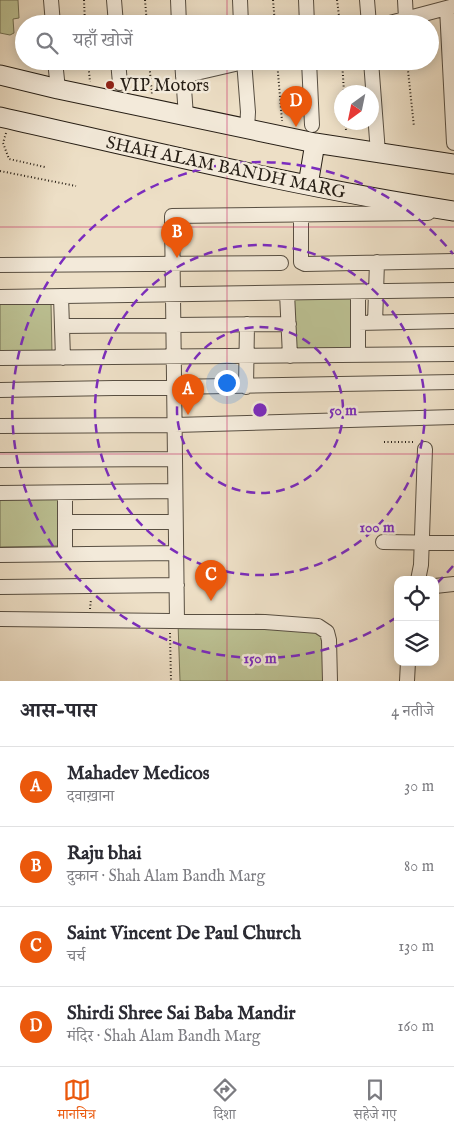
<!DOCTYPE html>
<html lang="hi">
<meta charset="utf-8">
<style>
:root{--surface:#fff;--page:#f7f7f7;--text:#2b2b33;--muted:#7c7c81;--line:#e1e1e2;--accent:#ea580c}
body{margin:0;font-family:"IM FELL English","Noto Serif Devanagari",serif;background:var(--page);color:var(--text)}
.controls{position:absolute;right:15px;bottom:15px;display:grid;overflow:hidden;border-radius:10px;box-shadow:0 2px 12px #0003}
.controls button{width:45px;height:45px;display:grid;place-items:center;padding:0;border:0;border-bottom:1px solid var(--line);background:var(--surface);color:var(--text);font:25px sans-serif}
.compass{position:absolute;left:334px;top:85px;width:45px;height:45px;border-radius:50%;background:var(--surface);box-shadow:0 2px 12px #0003;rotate:213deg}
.you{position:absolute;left:226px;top:382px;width:18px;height:18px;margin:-12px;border:4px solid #fff;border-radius:50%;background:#1a73e8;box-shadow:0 0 0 8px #1a73e833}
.badge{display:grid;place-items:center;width:32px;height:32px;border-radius:50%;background:var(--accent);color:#fff;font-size:16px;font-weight:700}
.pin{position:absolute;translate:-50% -41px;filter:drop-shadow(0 1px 2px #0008)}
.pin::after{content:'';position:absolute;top:26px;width:18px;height:15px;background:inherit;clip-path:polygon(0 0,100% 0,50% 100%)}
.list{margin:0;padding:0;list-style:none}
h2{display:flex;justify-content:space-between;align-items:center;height:65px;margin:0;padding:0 20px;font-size:21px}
h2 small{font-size:16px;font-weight:400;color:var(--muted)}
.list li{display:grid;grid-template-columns:32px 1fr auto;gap:15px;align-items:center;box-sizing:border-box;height:80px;padding:0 20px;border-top:1px solid var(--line)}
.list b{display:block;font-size:19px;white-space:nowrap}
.list p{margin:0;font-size:16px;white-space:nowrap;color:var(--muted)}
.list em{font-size:16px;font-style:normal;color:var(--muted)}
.icon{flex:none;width:28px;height:28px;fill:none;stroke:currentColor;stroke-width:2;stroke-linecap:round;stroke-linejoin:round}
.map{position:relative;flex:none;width:454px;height:681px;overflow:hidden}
.search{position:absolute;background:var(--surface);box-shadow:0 2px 12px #0003;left:15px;right:15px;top:15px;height:55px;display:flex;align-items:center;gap:12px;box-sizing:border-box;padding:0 18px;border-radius:28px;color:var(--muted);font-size:19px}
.sheet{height:385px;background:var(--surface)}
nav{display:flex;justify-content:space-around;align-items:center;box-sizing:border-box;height:70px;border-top:1px solid var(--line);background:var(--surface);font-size:14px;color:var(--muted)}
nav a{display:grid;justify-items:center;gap:2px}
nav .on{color:var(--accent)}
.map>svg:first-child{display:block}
.green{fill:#bcc193;stroke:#727054}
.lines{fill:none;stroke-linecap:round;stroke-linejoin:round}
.street-casing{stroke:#584f42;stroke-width:16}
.secondary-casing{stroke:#271f16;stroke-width:21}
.path{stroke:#271f16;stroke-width:2;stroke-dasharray:1 2.5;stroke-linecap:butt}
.street{stroke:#f3eada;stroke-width:14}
.secondary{stroke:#f3eada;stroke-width:19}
.grid{fill:none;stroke:#c2185b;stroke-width:1;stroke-opacity:0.55}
.ring{fill:none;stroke:#7b2cbf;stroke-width:2.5;stroke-dasharray:9 6}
.poi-dot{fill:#8f2418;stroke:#f3eada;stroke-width:2}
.labels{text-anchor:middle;stroke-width:5;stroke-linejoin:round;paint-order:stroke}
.poi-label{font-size:18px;fill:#271f16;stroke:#f3eada;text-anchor:start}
.street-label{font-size:18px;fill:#271f16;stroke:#f3eada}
.centre{fill:#7b2cbf;stroke:#f3eada;stroke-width:2.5}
.ring-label{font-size:15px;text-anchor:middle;font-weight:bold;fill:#7b2cbf;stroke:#f3eada;stroke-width:5;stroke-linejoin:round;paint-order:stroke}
</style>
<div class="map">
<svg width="454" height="681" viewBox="0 0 454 681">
<rect width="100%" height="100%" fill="#eddfc6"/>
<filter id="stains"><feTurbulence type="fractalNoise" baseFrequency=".004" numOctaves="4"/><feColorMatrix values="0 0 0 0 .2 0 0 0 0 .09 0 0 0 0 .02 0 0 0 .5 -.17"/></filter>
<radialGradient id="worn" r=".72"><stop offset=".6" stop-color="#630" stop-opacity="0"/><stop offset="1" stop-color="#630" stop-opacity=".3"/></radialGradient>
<path class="green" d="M0 0H18L19 18 13 19 14 33 10 35 0 33Z
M351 297V349H292L291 298Z
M0 302H51L52 354H0Z
M0 495H58V546L0 547Z
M178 623 327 632 330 681H180Z"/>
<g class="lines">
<g class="street-casing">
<path id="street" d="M51 0 53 24
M114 0 116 24
M178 0 179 24
M240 0 241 24
M306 0 307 24
M367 0 369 24
M405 0 406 19
M447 8 454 143
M386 24 454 6
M55 61 58 89
M118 61 120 83
M182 61 186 116
M244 61 248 112 247 129
M309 61 312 125
M371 61 378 153
M183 76 248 61
M301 215V262L305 264 454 261
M0 265 281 263
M287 293 290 356
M61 296 63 358
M0 297 454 290
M358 323 454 321
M375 323 377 262
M62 326 289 324
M358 355V292
M0 358 454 354
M246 387 247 324
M0 390 454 382
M0 426 175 425 454 417
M0 460 175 459
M0 493 175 491
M65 493V554
M65 522H175
M383 542 454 543
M0 555 176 553
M418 580 421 565 425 449
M435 586 454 584
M0 587 177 585
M0 619 265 622 318 626 327 632 329 640 330 681
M177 621 172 216 428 213
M407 681 408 662"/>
</g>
<g class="secondary-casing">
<path id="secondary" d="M0 75 58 89 315 143 454 164
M0 117C151 151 301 188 454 211
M308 185 315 143"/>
</g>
<path class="path" d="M84 0 85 24
M145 0 147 24
M273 0 275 24
M337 0 340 24
M88 61 90 82
M149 61 152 94
M277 61 282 121
M342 61 344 92
M407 61 414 127
M345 122 346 130
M6 133 3 143 9 159 45 167
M0 171 76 186
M384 442H415
M90 609 91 599
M170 633 171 681"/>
<use href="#street" class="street"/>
<use href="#secondary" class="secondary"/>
</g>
<path class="grid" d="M227 0V24M227 61V681M0 227H454M0 454H454"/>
<g class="ring">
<circle cx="260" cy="410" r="83"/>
<circle cx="260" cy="410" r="165"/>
<path d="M453 566A248 248 0 0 1 435 585M397 617A248 248 0 1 1 453 254"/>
</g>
<circle class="poi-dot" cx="110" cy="85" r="5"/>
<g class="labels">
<g class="poi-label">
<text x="120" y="91">VIP Motors</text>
</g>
<g class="street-label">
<text transform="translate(226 167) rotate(12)" y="6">SHAH ALAM BANDH MARG</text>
</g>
</g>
<circle cx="260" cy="410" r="8" class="centre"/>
<g class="ring-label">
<text x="343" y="415">50 m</text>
<text x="377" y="532">100 m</text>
<text x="260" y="663">150 m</text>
</g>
<rect width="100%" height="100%" filter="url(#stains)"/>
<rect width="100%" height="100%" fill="url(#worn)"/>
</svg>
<div class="controls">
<button><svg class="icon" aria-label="locate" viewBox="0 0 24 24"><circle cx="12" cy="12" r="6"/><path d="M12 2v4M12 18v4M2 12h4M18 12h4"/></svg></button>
<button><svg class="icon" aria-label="layers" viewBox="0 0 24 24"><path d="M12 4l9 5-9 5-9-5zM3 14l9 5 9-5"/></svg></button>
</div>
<svg class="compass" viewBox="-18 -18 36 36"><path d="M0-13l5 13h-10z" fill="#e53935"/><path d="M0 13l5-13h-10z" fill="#7c7c81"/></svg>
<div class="you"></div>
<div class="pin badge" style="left:188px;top:415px">A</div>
<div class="pin badge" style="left:177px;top:258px">B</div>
<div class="pin badge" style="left:211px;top:601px">C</div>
<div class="pin badge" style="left:296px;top:127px">D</div>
<div class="search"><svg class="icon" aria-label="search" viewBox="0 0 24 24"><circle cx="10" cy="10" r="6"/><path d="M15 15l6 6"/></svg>यहाँ खोजें</div>
</div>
<section class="sheet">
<h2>आस-पास<small>4 नतीजे</small></h2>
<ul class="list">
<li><span class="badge">A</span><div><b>Mahadev Medicos</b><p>दवाख़ाना</p></div><em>30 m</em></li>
<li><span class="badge">B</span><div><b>Raju bhai</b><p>दुकान · Shah Alam Bandh Marg</p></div><em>80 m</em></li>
<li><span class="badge">C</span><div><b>Saint Vincent De Paul Church</b><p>चर्च</p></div><em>130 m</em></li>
<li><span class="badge">D</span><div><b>Shirdi Shree Sai Baba Mandir</b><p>मंदिर · Shah Alam Bandh Marg</p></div><em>160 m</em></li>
</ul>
</section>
<nav>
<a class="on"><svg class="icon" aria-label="map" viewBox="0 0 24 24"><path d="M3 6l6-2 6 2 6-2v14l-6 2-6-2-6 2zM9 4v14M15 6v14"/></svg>मानचित्र</a>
<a><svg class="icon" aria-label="directions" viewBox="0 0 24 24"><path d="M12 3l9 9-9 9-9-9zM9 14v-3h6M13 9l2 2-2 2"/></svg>दिशा</a>
<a><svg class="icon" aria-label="saved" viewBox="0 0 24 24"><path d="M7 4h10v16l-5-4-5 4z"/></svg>सहेजे गए</a>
</nav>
